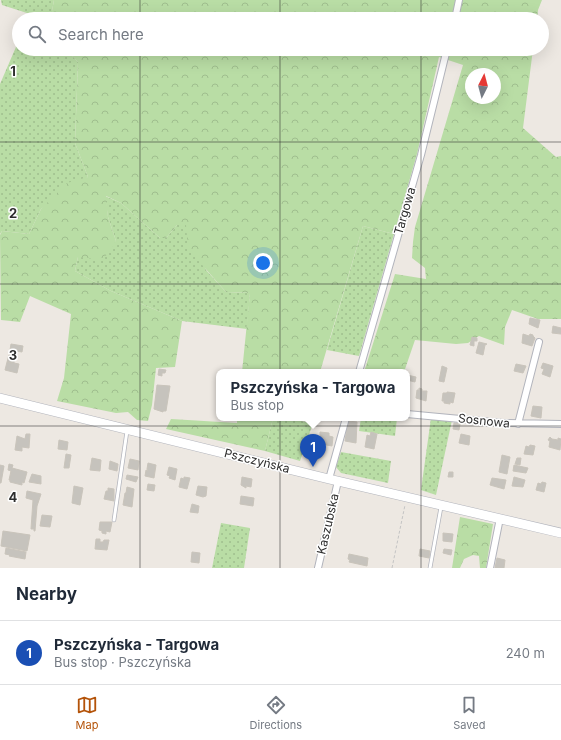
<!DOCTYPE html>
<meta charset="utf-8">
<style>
:root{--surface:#fff;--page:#f2f2f3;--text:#1f2937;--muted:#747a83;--line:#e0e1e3;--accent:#b45309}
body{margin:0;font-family:Inter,sans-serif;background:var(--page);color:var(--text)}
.compass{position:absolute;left:465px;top:68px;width:36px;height:36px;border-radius:50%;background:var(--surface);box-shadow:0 4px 16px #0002;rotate:6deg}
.you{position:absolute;left:263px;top:263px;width:14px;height:14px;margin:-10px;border:3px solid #fff;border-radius:50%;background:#1a73e8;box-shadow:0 0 0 6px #1a73e833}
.badge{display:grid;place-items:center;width:26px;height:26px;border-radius:50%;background:var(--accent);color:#fff;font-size:13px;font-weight:700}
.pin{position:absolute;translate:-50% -33px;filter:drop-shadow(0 1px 2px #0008)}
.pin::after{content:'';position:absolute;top:21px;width:14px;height:12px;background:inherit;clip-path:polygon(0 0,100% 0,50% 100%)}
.popup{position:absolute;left:216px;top:369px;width:194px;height:52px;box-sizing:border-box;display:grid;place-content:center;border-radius:8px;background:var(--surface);filter:drop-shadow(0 1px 3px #0005);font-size:13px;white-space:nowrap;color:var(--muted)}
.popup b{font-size:15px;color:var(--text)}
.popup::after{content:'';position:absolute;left:50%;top:100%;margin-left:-8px;border:8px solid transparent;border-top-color:var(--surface)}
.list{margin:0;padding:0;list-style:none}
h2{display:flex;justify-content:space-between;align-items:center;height:52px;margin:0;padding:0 16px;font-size:17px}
h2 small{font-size:13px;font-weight:400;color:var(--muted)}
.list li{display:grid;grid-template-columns:26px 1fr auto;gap:12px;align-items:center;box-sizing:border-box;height:64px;padding:0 16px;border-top:1px solid var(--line)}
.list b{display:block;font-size:15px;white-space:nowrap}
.list p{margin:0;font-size:13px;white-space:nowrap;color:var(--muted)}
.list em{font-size:13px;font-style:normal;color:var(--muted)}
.icon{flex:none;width:22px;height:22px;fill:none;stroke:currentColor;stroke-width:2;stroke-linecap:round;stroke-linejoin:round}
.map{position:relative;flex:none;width:561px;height:568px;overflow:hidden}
.search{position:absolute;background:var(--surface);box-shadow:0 4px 16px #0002;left:12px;right:12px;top:12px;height:44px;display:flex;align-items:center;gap:10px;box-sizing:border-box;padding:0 14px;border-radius:22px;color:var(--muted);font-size:15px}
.sheet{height:116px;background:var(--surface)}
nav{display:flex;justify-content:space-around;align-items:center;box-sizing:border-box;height:56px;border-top:1px solid var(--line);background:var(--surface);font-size:11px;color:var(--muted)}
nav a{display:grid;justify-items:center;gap:2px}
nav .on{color:var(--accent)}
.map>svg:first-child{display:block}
.grass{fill:url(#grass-dots)}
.forest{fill:url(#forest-crowns);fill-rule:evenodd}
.building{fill:#c6c3bd;stroke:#c9c4bb}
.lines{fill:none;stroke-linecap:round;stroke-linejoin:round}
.lane-casing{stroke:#b2b4bc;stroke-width:4.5}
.street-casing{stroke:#b2b4bc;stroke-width:8}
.secondary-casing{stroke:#b2b4bc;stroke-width:10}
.path{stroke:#c4c4c4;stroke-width:1;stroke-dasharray:3 2;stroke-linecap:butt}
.lane{stroke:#fff;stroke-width:3}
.street{stroke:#fff;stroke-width:6}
.secondary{stroke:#fff;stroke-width:9}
.grid{fill:none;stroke:#2e2e2e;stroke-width:1;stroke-opacity:0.55}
.labels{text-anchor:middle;stroke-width:3;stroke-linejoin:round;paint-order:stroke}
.street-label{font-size:12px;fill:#2e2e2e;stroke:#fff}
.grid-label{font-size:13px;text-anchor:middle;font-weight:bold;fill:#2e2e2e;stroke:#fff;stroke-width:3;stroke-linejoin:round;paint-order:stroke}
</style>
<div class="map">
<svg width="561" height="568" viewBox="0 0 561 568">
<defs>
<pattern id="grass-dots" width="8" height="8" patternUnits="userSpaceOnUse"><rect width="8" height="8" fill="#b9dda5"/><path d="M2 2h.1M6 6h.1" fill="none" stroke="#9fbe8e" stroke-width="1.8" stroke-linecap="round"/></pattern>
<pattern id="forest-crowns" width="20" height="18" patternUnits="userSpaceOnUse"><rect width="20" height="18" fill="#b9dda5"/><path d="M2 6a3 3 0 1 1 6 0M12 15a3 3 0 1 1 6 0" fill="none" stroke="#9fbe8e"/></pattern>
</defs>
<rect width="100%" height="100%" fill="#ede8e2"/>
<path class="grass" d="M1 0H54L52 11 54 19H28L30 14 2 5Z
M19 40V49H66L78 62 75 143 88 177 41 209 29 234 2 231 0 234V84Z
M105 196 121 203 160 238H166L177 225H187L206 270 226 292 250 293 247 329 182 321 111 291 75 271 78 257 116 241 108 217Z
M363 226 394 234 359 356 327 350Z
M273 418H282L313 423 300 461 265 451Z
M361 418H397L395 436 359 431Z
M431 418 452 420 436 495 421 490Z
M341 452 391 461 388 483 341 473 336 467Z
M221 523 250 528 244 568H212Z"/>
<path class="forest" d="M54 0H542L538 10 537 19H54L52 11Z
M66 49H533L523 128 556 157 561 156V319H538L512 310 505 327 504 345 479 336 468 343 456 344 415 340 404 372H364L395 274 426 279 425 268 412 258 413 242 415 227 463 65 439 57 417 154 394 234 363 226 320 372H242L250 293 226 292 188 249 186 225H177L166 238H160L121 203 106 196 108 217 116 241 103 260 78 257 75 271 111 291 182 321 175 367 156 368 152 405 148 421 137 420 128 412 116 413 57 401 64 378 71 314 30 296 20 322 1 320 0 235 2 231 29 234 41 209 67 183 88 177 75 143 78 62ZM471 74H495V98H471Z
M237 418H273L265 451 166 429 171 419 237 423Z
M460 517 493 524 486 568H480L479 556 473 555 464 559 460 568H452Z"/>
<path class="building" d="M530 318 540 320 538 328 529 324Z
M553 326 561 328V334L552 333Z
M523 334 529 336 530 334 533 335V336L535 338 532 346 522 343Z
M472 337 477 338V341H474V346L470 345Z
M479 342 487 344 485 345 483 355 476 353Z
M11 344 23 346 22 352 10 350Z
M9 355 13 356 12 363 7 362Z
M12 361H14V363L19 364 17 373 5 370 7 362 12 363Z
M543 363 553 366 550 377 542 374 544 369 541 368Z
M516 364 526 366 523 373 514 371Z
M442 366 447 368 444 382 439 381Z
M159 369 166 370 165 373H162V376L158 375Z
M407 375 416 377 415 382 407 380Z
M157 385 170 386 166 411H163V412L154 409Z
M419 388 422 389V391H427L426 401 416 398 417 390H419Z
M447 392 455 393 453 403 450 402V404L444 403V401H442L443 393H447Z
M533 406 542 407 541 418 531 416Z
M348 421 357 422 356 443 345 441Z
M454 423 460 424 459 430 453 429Z
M320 432 329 433V436L333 437 332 446 316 443 313 441 314 436 320 437Z
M371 432 377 434 374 449 365 447 367 435 370 436Z
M26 434H30L29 448 22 447V451L15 450 17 436 25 439Z
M461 434 470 436 469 445 459 443Z
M550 437 552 439 558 440V438L561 439 560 450 549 447 550 441 548 440Z
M59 440 68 442 67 450 58 449Z
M530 445 535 446 533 455 524 454 526 446 529 447Z
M66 454 71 455 69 468H64Z
M502 455 510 457 507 474 499 472Z
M92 458 101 460 100 471 90 470Z
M517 458H521L520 465 515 464Z
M130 459 139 461 138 470 128 468Z
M110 461 118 464 117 471 109 469Z
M148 463 156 465 154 478 145 476 146 470 148 471 147 469Z
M9 464 13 465 12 468 27 472 24 483 22 482V485L10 482V480H9L11 471 8 470Z
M0 465 4 466 1 483H0Z
M514 465 528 468 526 473 513 471Z
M169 467 177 469 175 480 169 478 170 476 167 475Z
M449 472H453V477H448Z
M32 474 41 476V484L29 482Z
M127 475 138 477 136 482 126 479Z
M184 477 190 478 187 489 179 487 181 478 184 479Z
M242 477 252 479 251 487 246 486V488L241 485Z
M514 477 525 480 523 487 512 486Z
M492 478 506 480 504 489 490 485Z
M542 482 546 483 544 492 536 490 538 483 541 484Z
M148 484 155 485 154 491 147 490Z
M74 486 83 488 80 505 72 503Z
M198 486 207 487 206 496 203 497 196 495Z
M127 487 134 489 132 507 123 505 125 493H126Z
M108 488 114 489V501L104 499 106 491H108Z
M27 491 41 494 37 506 35 531H34V529H31L33 500 26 498Z
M241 496 254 498 253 506 240 504Z
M192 504 199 506 198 513 190 512Z
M42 515 52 516 50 527 40 526Z
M100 522H112L110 532 106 531V534L102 533V531L99 530Z
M3 531 30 535 27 551 1 546Z
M443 533 453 534 452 542 443 541Z
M96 539H100V542H103L104 540H109L107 550 95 549Z
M6 548 26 552 25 559 9 556 10 555 5 554Z
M420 549 430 551 429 558 419 556Z
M444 549 452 550 451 555 443 553Z
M192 552 200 553 199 563 191 562Z
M349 554 368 558 367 566 349 562 350 560 348 559Z
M497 558 505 560 504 568H495Z"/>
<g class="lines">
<g class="lane-casing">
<path id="lane" d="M114 520 127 431
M430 568 441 507"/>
</g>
<g class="street-casing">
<path id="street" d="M455 19 459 0
M359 372 421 155 447 49
M407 414 503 423 561 424
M518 424 539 342
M329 479 346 418
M318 568 338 481
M490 568 500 518"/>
</g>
<g class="secondary-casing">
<path id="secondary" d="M0 398 329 479 561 533"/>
</g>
<path class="path" d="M392 568 405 505"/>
<use href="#lane" class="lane"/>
<use href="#street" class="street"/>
<use href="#secondary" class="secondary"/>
</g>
<path class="grid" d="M140 0V19M280 0V19M421 0V19M140 49V568M280 49V568M421 49V568M0 142H561M0 284H561M0 426H561"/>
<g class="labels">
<g class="street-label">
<text transform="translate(405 211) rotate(-74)" y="4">Targowa</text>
<text transform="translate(484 421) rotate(6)" y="4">Sosnowa</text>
<text transform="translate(257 461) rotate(14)" y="4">Pszczyńska</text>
<text transform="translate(328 524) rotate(-77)" y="4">Kaszubska</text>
</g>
</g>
<g class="grid-label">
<text x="13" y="76">1</text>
<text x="13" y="218">2</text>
<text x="13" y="360">3</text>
<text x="13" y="502">4</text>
</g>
</svg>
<svg class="compass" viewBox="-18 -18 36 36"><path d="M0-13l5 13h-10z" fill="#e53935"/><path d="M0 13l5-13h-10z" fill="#747a83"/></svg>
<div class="you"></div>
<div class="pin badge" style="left:313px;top:467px;background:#1a4fb4">1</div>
<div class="popup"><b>Pszczyńska - Targowa</b>Bus stop</div>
<div class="search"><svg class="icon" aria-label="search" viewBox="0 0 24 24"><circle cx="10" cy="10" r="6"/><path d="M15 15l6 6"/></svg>Search here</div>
</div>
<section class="sheet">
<h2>Nearby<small></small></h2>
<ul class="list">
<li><span class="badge" style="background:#1a4fb4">1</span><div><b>Pszczyńska - Targowa</b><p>Bus stop · Pszczyńska</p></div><em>240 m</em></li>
</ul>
</section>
<nav>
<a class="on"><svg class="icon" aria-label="map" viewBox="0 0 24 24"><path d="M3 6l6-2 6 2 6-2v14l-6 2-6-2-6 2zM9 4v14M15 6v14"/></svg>Map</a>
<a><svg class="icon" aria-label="directions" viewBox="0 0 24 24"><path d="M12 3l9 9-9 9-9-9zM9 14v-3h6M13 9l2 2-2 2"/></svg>Directions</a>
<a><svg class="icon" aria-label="saved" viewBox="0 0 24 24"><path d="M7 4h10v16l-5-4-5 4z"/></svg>Saved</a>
</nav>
